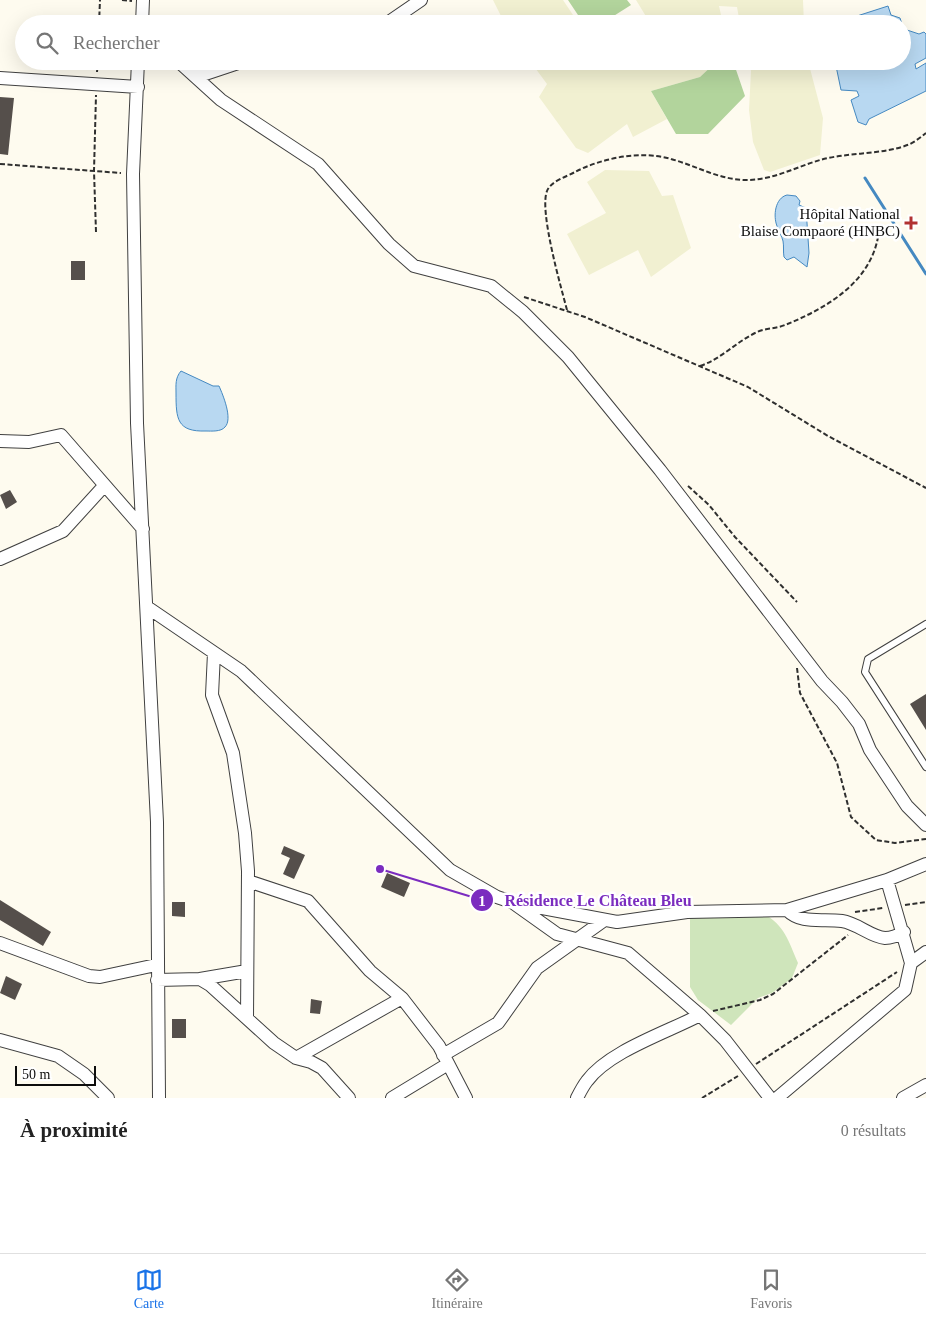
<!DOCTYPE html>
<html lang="fr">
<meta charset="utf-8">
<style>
:root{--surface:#fff;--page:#f6f6f6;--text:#222;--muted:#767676;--line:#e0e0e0;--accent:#1a73e8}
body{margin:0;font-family:Georgia,serif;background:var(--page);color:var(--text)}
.scale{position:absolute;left:15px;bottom:12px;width:81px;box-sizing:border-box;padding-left:5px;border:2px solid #0d0d0d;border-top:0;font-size:14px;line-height:18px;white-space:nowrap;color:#0d0d0d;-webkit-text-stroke:4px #fff;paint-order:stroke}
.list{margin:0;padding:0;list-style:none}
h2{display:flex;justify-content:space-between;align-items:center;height:65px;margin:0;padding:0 20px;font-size:21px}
h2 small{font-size:16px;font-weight:400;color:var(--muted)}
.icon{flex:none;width:28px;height:28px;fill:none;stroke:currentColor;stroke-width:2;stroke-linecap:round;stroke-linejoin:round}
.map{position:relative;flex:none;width:926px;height:1098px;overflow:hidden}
.search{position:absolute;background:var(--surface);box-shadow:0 5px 20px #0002;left:15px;right:15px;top:15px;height:55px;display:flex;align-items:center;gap:12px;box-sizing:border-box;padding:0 18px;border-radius:28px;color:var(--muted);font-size:19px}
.sheet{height:155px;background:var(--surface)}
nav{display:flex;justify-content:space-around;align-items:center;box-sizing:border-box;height:70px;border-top:1px solid var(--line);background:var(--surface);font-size:14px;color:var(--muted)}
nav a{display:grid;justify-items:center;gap:2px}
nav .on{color:var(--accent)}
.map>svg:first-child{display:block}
.farmland{fill:#f1f0d1}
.green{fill:#cfe5bb}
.forest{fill:#b2d49c}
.water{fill:#b8d8f1;stroke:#4589c1}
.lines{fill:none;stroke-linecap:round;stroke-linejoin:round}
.stream{stroke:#4589c1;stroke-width:3}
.building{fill:#554f4b}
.service-casing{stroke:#404040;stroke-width:8}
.minor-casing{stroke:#404040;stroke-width:14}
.path{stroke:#2f2f2f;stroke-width:2;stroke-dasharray:5 2.5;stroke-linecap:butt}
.service{stroke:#fff;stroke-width:6}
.minor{stroke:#fff;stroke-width:12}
.poi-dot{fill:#b13232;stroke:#fff;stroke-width:2}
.labels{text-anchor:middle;stroke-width:5;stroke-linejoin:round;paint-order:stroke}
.poi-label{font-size:15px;fill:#0d0d0d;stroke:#fff;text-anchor:end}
.leader{fill:none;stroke:#7b2cbf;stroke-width:2}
.callout-dot{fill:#7b2cbf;stroke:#fff;stroke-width:2}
.mark-label{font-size:15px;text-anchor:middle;font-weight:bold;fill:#fff}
.callout-label{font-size:16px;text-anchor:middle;font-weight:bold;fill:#7b2cbf;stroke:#fff;stroke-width:5;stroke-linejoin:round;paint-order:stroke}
</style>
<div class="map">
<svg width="926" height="1098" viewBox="0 0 926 1098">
<rect width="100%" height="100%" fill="#fefbef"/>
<path class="farmland" d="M493 0H563L579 24H505Z
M636 0H803L804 24H740L737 7 719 6 723 24H636L647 18Z
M530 61H717L700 77 651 91 667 119 633 137 627 124 588 153 576 148 539 97 547 84Z
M749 61H808L823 118 820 155 770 172 764 170 753 142 749 110 751 71Z
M605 170 649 171 662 196 673 195 691 248 651 277 638 250 589 275 567 234 606 213 587 182Z"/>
<path class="green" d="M763 913C785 926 788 940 798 963L792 978 772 993 758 998 731 1025 698 1000 690 987V917Z"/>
<path class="forest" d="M568 0H627L631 5 601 24H584Z
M717 61H733L745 96 708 134H676L651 91 700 77Z"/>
<path class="water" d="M888 6 891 15 900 18 902 24H854L857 16Z
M902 24 904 29 919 34 924 32 926 34V58L915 64 916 69 926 63V91L869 119 866 125 858 122 851 100 859 96 857 91 841 90 836 66 848 64 847 61H902Z
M787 195 796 196 800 201 799 205 806 208 809 253 807 267 794 257 787 260 784 257C783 252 784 246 783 241 782 236 778 231 777 226 773 216 775 198 787 195Z
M181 371 213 386H219C223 395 233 419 225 427 221 432 211 431 206 431 177 432 176 419 176 393 176 385 175 378 181 371Z"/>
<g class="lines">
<path class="stream" d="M865 178 926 274"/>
</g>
<path class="building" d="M0 97 14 98 8 155 0 154Z
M71 261H85V280H71Z
M10 490 17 502 6 509 0 495Z
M926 694V730L910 704Z
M284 846 305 855 294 879 283 874 290 858 281 854Z
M387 873 410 883 404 897 381 887Z
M0 900 51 932 43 946 0 920Z
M172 902H185V917L172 916Z
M6 976 22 984 15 1000 0 993Z
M311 999 322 1001 320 1014 310 1013Z
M172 1019H186V1038H172Z"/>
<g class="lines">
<g class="service-casing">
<path id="service" d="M926 624 868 659 865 672 926 767"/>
</g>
<g class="minor-casing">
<path id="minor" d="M142 24 143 0
M386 24 421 0
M138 61 133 174 137 423 157 822 159 1098
M178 61 221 100 318 164 389 244 414 266 491 286 523 312 568 357 660 470 822 681 842 702 859 724 870 750 907 806 926 825
M196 77 244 61
M0 78 138 87
M0 441 29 442 61 435 143 529
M0 559 63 531 104 486
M147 607 241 671 450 870 497 897 512 902 557 934 628 953 700 1015 725 1040 770 1098
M214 653 212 695 233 753 245 833 248 871 247 1018
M248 881 308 901 370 971 402 998 439 1046 466 1098
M521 904 617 922 687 912 787 910 887 880 926 864
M787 910C802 925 822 918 842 921 857 923 871 937 885 938 892 938 897 936 904 932
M0 943 89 976 100 977 156 965
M911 963 926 952
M200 979 247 971
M157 980 200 979 210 985 274 1043 296 1058 311 1062 322 1068 349 1098
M0 1040 58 1056 84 1074 108 1098
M443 1055 498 1023 537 968 603 921
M296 1058 402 998
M392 1098 448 1064
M577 1098C580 1092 583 1086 587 1081 609 1051 668 1032 700 1015
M777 1098 905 990 911 963 887 880
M903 1098 926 1085"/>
</g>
<path class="path" d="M122 0 132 1
M99 24 100 0
M97 72 98 61
M0 164 121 173
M96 232 94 171 96 95
M524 297 585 317 748 387 828 436 926 488
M567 310C561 287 539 211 547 191 551 181 566 177 575 172 602 158 641 150 671 159 697 166 719 180 747 180 773 180 796 167 820 160 848 152 884 155 910 144 916 141 921 137 926 133
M700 366C721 359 735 343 755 333 764 328 775 329 785 325 827 308 874 281 879 230
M688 486 709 505 735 537 797 602
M797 668 800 693 837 763 851 817 876 840 895 843 926 839
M905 905 926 902
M855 912 883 908
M713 1011 760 1000 773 994 848 935
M756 1064 897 972
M702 1098 738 1076"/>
<use href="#service" class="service"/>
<use href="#minor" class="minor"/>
</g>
<path class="poi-dot" d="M908.5 215.5h5v5h5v5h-5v5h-5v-5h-5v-5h5z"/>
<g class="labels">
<g class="poi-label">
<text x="900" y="219">Hôpital National<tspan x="900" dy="17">Blaise Compaoré (HNBC)</tspan></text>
</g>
</g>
<path class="leader" d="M380 869L482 900"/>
<g class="callout-dot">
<circle cx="380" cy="869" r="5"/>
<circle cx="482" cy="900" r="12"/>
</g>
<g class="mark-label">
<text x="482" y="906">1</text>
</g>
<g class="callout-label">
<text x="598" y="906">Résidence Le Château Bleu</text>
</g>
</svg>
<div class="scale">50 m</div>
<div class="search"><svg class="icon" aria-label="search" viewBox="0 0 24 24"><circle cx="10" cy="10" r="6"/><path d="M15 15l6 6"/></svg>Rechercher</div>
</div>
<section class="sheet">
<h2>À proximité<small>0 résultats</small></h2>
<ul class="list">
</ul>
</section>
<nav>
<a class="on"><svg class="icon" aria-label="map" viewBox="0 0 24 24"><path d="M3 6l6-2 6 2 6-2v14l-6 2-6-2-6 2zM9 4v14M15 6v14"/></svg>Carte</a>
<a><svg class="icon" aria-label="directions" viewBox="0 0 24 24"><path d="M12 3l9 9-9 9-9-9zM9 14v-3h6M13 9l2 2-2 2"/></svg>Itinéraire</a>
<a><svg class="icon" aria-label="saved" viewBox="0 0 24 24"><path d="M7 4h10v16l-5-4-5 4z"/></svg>Favoris</a>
</nav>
